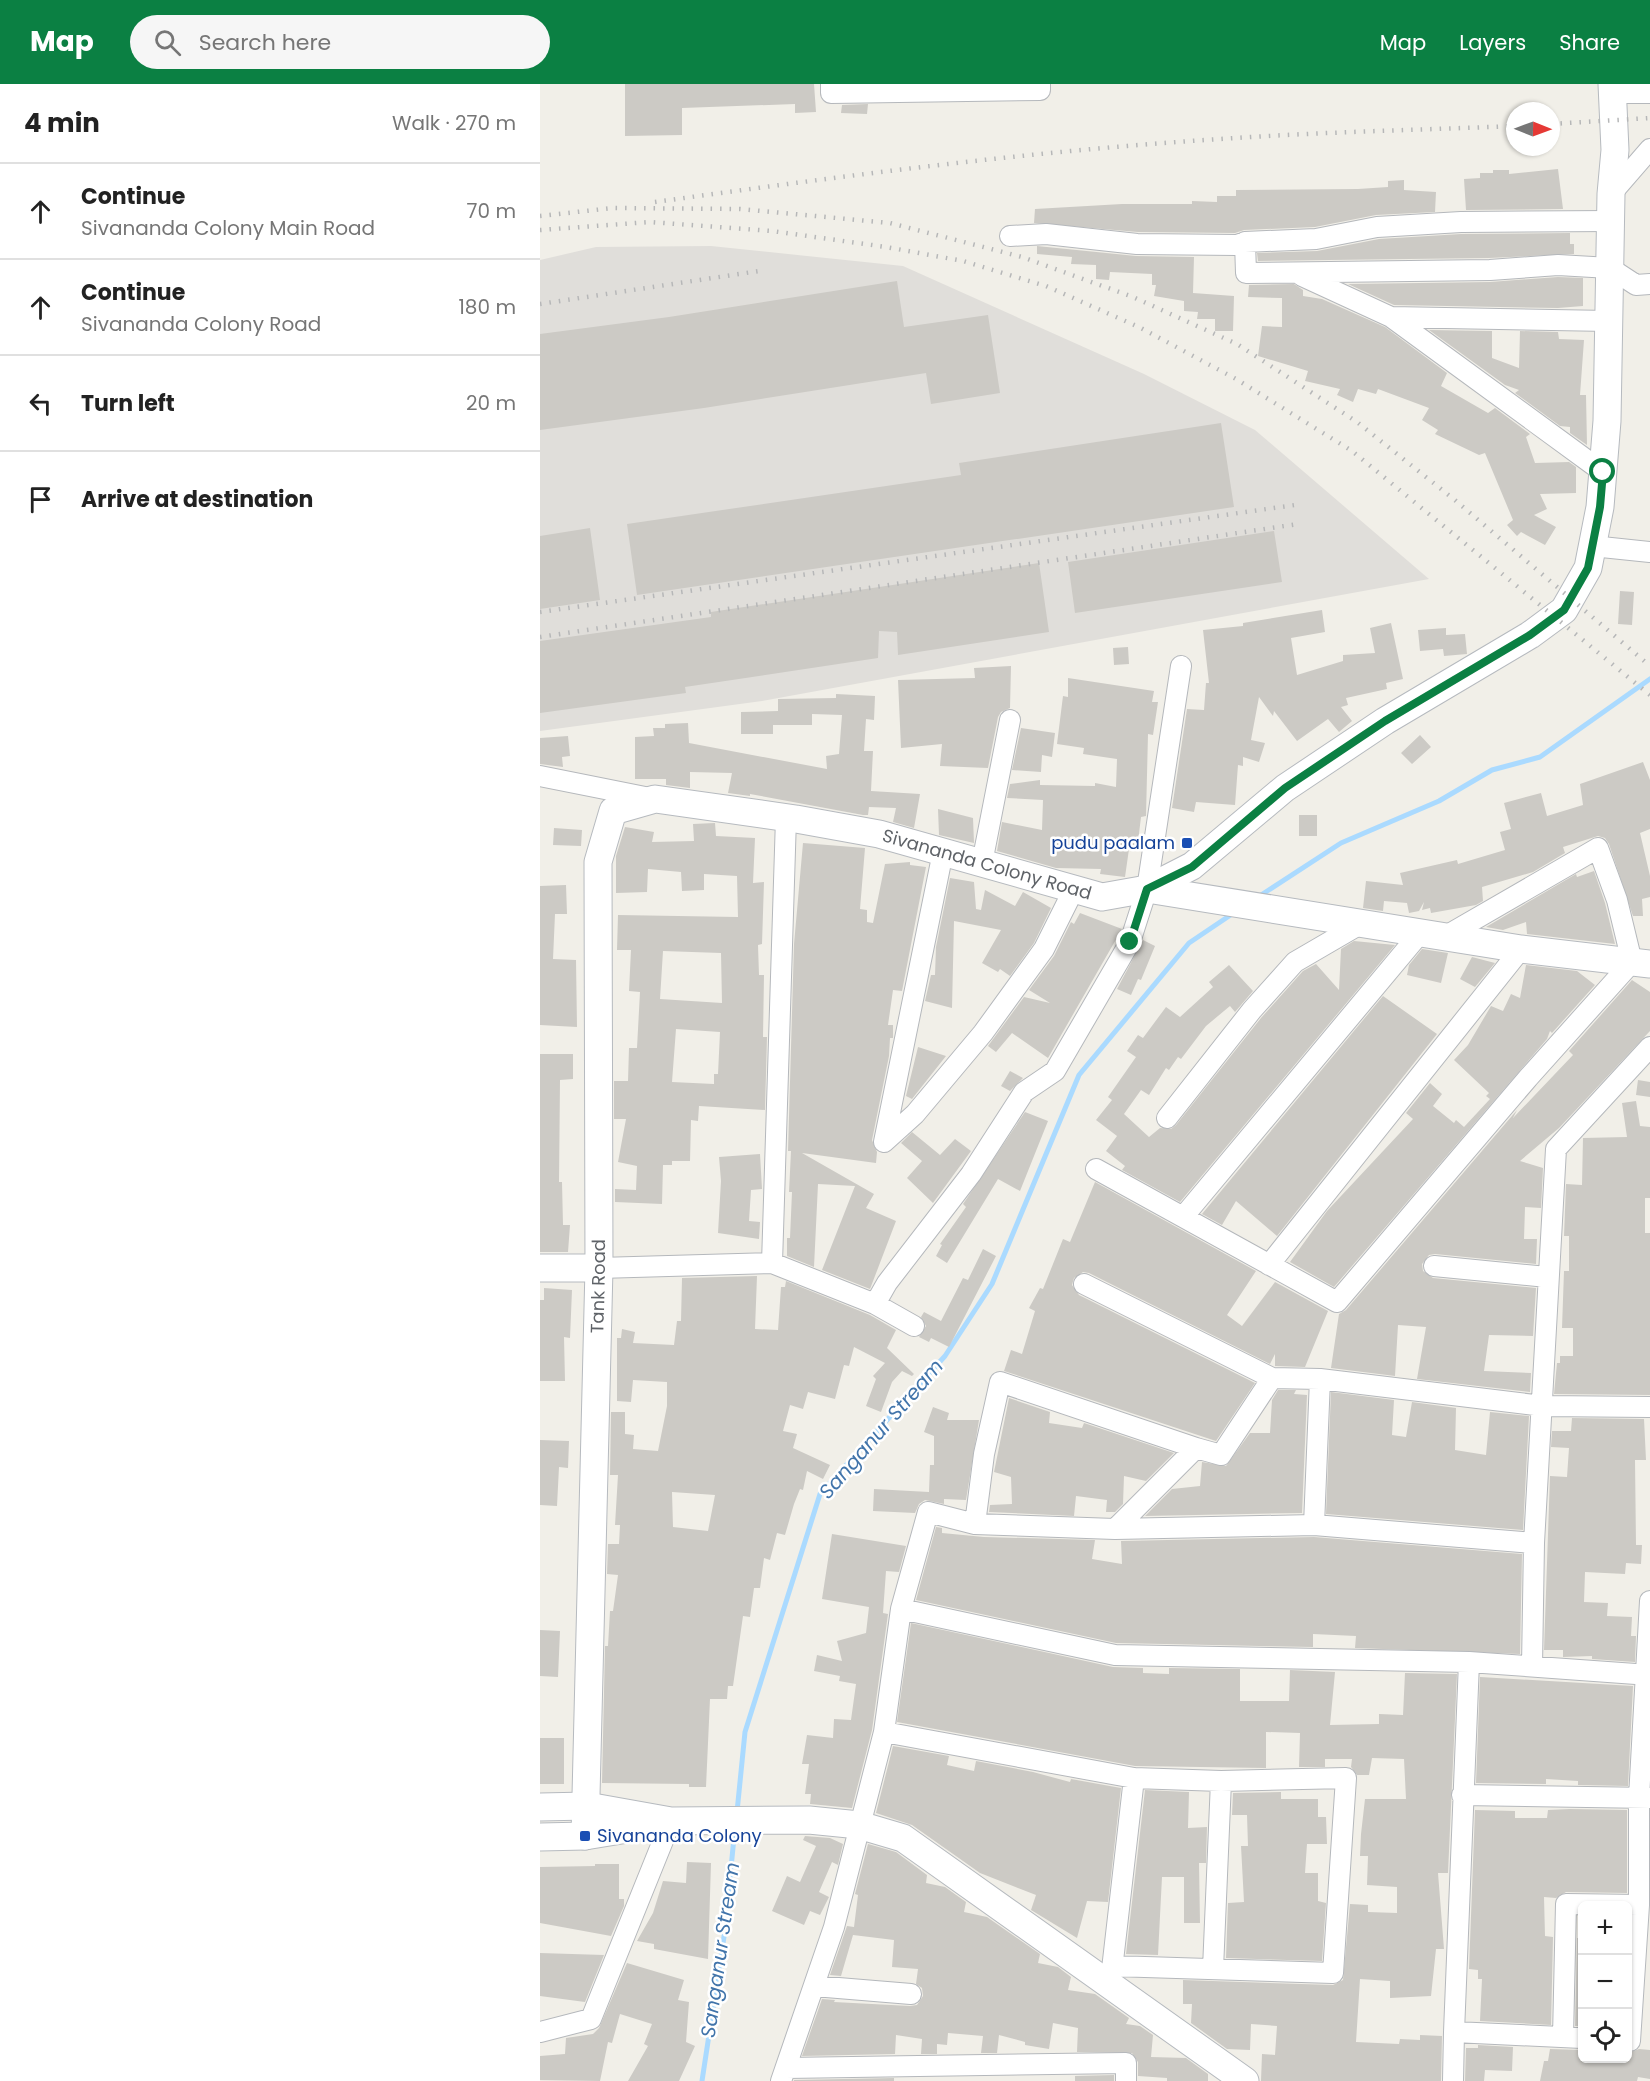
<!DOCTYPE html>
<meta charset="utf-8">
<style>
:root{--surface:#fff;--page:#f6f6f6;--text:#222;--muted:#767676;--line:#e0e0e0;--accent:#0b8043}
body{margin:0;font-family:Poppins,sans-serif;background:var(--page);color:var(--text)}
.controls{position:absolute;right:18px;bottom:18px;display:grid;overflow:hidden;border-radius:9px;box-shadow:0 2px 4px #0004}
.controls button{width:54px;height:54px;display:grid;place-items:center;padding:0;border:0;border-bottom:2px solid var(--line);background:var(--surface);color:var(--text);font:30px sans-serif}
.compass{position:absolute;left:966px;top:18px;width:54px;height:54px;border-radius:50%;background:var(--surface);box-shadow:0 2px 4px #0004;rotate:91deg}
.stop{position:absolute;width:18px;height:18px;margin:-14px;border:4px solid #0b8043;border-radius:50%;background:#fff}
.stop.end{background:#0b8043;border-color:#fff;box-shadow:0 2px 6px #0008}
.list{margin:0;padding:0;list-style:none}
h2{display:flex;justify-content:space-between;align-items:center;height:78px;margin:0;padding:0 24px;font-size:26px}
h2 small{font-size:20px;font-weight:400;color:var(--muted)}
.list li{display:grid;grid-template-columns:39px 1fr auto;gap:18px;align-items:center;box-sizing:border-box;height:96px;padding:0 24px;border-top:2px solid var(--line)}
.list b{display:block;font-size:22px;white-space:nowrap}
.list p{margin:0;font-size:20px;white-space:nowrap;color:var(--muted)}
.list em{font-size:20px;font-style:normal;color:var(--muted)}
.icon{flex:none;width:33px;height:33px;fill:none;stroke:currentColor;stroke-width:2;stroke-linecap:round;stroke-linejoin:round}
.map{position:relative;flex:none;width:1110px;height:1997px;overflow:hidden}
header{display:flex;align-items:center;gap:36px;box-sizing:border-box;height:84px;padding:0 30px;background:var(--accent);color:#fff}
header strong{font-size:28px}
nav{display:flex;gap:33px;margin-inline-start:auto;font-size:21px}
.search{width:420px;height:54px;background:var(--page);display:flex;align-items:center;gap:15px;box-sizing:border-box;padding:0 21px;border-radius:33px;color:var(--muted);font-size:22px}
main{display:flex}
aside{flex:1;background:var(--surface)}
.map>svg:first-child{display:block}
.industrial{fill:#e0deda}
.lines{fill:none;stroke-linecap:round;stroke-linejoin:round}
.stream{stroke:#aadaff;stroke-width:5}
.building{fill:#cccac5;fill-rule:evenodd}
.street-casing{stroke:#b5b8bc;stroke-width:22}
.secondary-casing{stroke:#b6babf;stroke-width:29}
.street{stroke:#fff;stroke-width:20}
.secondary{stroke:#fff;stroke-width:27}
.rail{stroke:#b6b7b8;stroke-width:4.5;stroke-dasharray:1.5 8;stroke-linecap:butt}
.route{stroke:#0b8043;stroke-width:8}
.transit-dot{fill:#1a4fb4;stroke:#fff;stroke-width:2}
.labels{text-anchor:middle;stroke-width:5;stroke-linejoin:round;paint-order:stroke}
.transit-label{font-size:18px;fill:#164399;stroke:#fff;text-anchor:end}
.street-label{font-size:18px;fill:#5f6368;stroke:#fff}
.water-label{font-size:20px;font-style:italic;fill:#4174aa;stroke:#fff}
</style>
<header>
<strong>Map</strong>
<div class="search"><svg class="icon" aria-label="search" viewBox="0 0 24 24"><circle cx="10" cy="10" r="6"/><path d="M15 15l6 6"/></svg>Search here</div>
<nav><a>Map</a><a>Layers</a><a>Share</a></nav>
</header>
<main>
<aside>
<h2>4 min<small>Walk · 270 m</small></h2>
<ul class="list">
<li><svg class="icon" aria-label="ahead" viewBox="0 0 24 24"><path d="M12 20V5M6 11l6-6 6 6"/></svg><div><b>Continue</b><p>Sivananda Colony Main Road</p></div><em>70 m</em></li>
<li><svg class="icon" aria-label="ahead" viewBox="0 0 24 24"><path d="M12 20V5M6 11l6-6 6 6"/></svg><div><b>Continue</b><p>Sivananda Colony Road</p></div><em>180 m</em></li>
<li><svg class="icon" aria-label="left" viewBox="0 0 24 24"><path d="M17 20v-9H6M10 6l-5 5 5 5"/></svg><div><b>Turn left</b></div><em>20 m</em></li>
<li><svg class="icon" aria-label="arrive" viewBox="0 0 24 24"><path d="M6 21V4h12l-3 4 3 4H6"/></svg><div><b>Arrive at destination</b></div></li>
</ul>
</aside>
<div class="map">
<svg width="1110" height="1997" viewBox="0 0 1110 1997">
<rect width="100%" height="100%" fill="#f1efe8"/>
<path class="industrial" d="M171 162 363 182 604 290 715 346 889 495 222 617 0 647V176L56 163Z"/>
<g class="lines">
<path class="stream" d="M718 813 801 759 899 717 952 686 1000 673 1110 595
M197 1728 205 1648 280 1410 405 1272 452 1200 539 991 649 859 695 828
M162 1997 185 1846 195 1743"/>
</g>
<path class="building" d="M85 0H274L276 28 255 29V20L142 24V51L85 52Z
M328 20 327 30 301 29 302 21Z
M1018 85 1023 125 926 126 924 95 940 94V89H953V86H969V90Z
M864 96V106L896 108 895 128 836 131 775 143 704 146 695 149 598 148 494 139 495 125 582 120H652V117L677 118V112H696V106L818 105 848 103V97Z
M1030 149V160H1034V170L949 174 718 177 717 169 777 167 839 155 921 150Z
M497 162 596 172 654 173 653 209 694 212 693 247H675V235H657L658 228 644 227V217L614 212 616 201H612V190L570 188 569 196 556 195V181L531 180 532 173 497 170Z
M1018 193 1043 194V222L1018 224 854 221 808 200 950 198Z
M357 197 364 243 448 231 460 309 391 320 386 289 164 324 0 346V250L129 233Z
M754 200 763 206V212L782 215 845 243 907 289 901 302 948 329 955 324 990 350 986 353 995 379 1029 378 1036 383V409L1000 410 1007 425 994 431 1016 443 1005 461 981 448 977 452 967 441 973 436 945 369 939 371 895 350 898 346 882 336 889 324 838 305 836 310 818 305 813 318 797 311 800 305 765 297 768 287 718 272 722 242 742 243V214L708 213 709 201Z
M889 246 952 247V274L979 284 980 247 1018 248 1019 255 1044 256 1040 311H1046L1047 361 1030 349V343L1020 342 975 309 979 306 965 301Z
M681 339 694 423 97 511 87 440 421 391 419 379Z
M50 444 60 516 0 525V452Z
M734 447 742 498 535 529 528 478Z
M499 479 509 548 358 571 357 548 339 547 338 574 145 603 146 609 0 629V557L171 533V528Z
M1080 507 1094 508 1092 541 1078 540Z
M782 526 785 548 751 554 757 591 803 577V571L835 569 830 544 851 539 863 595 846 599 847 605 806 614 808 621 801 623 812 637 799 648 788 635 757 657 734 627 733 632 719 613 711 656 725 659 719 678 703 673V682L698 681 695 721 656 718 654 728 632 724 647 625 664 626 666 599H669L663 546 703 542V539Z
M906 544V551L925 550 927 570 904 572 903 565 880 567 878 546Z
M588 563 589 580 574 581 573 564Z
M471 582 470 624 461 628 458 633 448 684 400 682 402 660 361 664 358 596 435 594 434 584Z
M528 594 614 607 612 618H618L613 651 608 650 606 732 601 733 597 766 589 765 585 793 560 790 561 785 516 784 457 767 462 738 502 746 503 716 467 714 470 700 500 696V701L555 702V699L576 703 577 675 543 670 544 664 517 660 523 612 528 613Z
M296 610 335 612 334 636 326 635 324 667H333L331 707 380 710 374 744 353 738 356 724 329 723 328 731H323L210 710V712L188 709 192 689 150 688V704L126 701V695H95V653L114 652 113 644H125V640L148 639 149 659 287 685 286 672 299 670 302 631 272 630V641H233V650H201V628L238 627V615L296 614Z
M481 644 515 649 512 673 502 671 501 688 472 686Z
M880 651 891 663 872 680 861 669Z
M28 652 30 672 22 673 23 683 0 680V654Z
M1103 678 1110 696V745L1100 749 1110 792V813L1102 815 1103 832H1093L1069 760 1065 754 1058 752 1023 763 1025 769 993 788 942 803 943 817 936 821 891 829 890 824 882 826 884 818 879 827 869 829 867 819 844 817 843 827 823 824 826 797 863 801 860 789 917 776 918 780 965 766 960 748 971 745 964 719 1001 709 1007 732 1043 721 1040 700Z
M398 725 433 734 434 759 399 751Z
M759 731H777V752H759Z
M175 739 176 752 215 754 213 799 224 798 222 860 218 861 219 891H224L223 953H227L225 1026 159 1022 158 1037 151 1036 150 1077H132V1081H123L122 1120 75 1118V1105L96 1106 97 1082 78 1078 86 1035H74V997H88L89 964H97L100 908 89 907 91 866H77L78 831 198 833 197 792 164 790V806L142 807 141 788 108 785 107 808 76 809V772L85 743 114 748 112 758 154 757 153 740ZM123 867 181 869 182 919 120 915ZM136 945 180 948 178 990H174V1000L132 998Z
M14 744 42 746 41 762 13 761Z
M263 759 325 764 320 825 327 826V838L333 839 345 780 370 778V781L386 783 362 907 353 906 348 941H353V954H350L349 972 332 1056 337 1068 336 1079 262 1069 334 1110 326 1124 356 1137 330 1205 282 1186 315 1102 278 1100 274 1183 247 1172V1154H250L252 1108H249L251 1067H248L254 860Z
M1054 787 1065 819 1075 860 987 850 986 838 963 846 946 843 1036 790 1037 793Z
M410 794 434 798 436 825 441 826 445 806 475 822 483 808 511 824 494 859 470 892 460 885 458 888 442 879 461 846 414 837 412 924 385 917 391 891H395L396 863Z
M26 801 27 830H15L13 875 36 876 37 943 0 941V802Z
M540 829 582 845 508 974 472 949 456 968 448 962 484 913 510 919 489 906 514 872 531 838 534 840Z
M603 856 615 862 601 896 598 895 591 911 577 905Z
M814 857 855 861 640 1118 582 1086 585 1082 566 1067 577 1052 556 1036 572 1016 568 1013 596 973 587 967 598 951 603 954 626 923 640 933 673 903 669 898 689 881 713 907 695 928 690 922 666 942 641 975 638 973 629 986 626 984 609 1011 601 1006 584 1030 609 1053 620 1044 631 1045 636 1041 721 934 763 887 776 880 799 906 801 865Z
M882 865 908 869 901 899 867 891 869 881Z
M932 873 955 879 935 903 920 895Z
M986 881 1037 887 1055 901 1012 949 1010 947 1007 955 794 1203 750 1178 787 1127 873 1035 866 1029 890 999 902 1010 893 1022 914 1039 916 1036 924 1043 950 1015 946 1012 949 1009 914 976 928 961 951 922 963 927 971 910 980 914Z
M1092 896 1110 908V947L1019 1044 980 1077 1003 1084 1001 1124 985 1123 984 1155H997L996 1180 895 1170 889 1171 882 1180 883 1187 893 1194 996 1204 993 1252 949 1251 944 1287 991 1289 990 1308 877 1295 886 1243 858 1241 855 1292 791 1284 799 1230 806 1226 977 1026 973 1034 1033 971 1029 967Z
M843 912 897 950 737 1152 696 1117 682 1141 662 1130Z
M378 963 406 972 372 1015 366 1012Z
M0 970H33V995L20 996 19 1098H22L23 1141H30L28 1168H0Z
M470 987 483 994 470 1007 461 1002Z
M1098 996 1110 998V1013L1096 1011Z
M1096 1017 1100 1042 1110 1043V1114H1105V1149H1110V1311L1014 1310 1017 1279H1020V1272H1033V1244H1022L1024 1187H1029V1152H1024L1026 1100 1042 1101 1043 1054 1087 1053 1082 1019Z
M485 1028 508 1037 480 1107 458 1095 407 1179 396 1172 402 1161 400 1160 426 1123 423 1120Z
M372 1048 400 1071 415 1055 431 1067 393 1119 367 1094 382 1077 361 1059Z
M220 1070 222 1105 211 1106 209 1137 220 1138 219 1155 178 1149 181 1097 179 1073Z
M555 1098 716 1187 687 1231 702 1242 735 1198 788 1227 765 1283 735 1282V1270L730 1280 549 1189 543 1188 534 1194 532 1201 539 1211 715 1299 676 1357 464 1287 471 1266 482 1270 495 1227 489 1224 500 1204 503 1205 523 1155 530 1158Z
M443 1165 456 1172 409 1263 391 1254 389 1258 379 1253 386 1242 381 1233 384 1228 401 1237 423 1194 428 1196Z
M217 1192 215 1245 238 1246 241 1203H245L246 1197 330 1231 356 1246 347 1264 374 1290 372 1292 362 1287 352 1298 341 1328 326 1322 336 1295 333 1292 345 1279 314 1263 309 1282 304 1281 295 1315 268 1308 263 1325 250 1321 243 1347 257 1350 253 1364 290 1381 283 1395 267 1387 263 1406 260 1405 254 1420 245 1451 237 1449 230 1476 224 1474 220 1504H214L210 1533 203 1532 193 1602H188L187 1615H170L166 1703H149V1700L62 1699 65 1562H68L70 1527H73L78 1491 67 1490 68 1460H79L80 1441H75L78 1391H70L71 1328H85V1350L94 1351 93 1365 118 1367 127 1322V1298L93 1296 91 1318 77 1317V1254H81L82 1245 95 1248 93 1259 134 1261 137 1237H141L142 1194ZM132 1408 175 1411 168 1447 133 1443Z
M4 1204 32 1206 30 1254 24 1253 25 1297H0V1216H4Z
M738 1306H756L754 1310 767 1311 762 1429 605 1432 632 1405 660 1402 662 1378 686 1382 710 1349H730L732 1316Z
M791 1308 854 1316 852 1351 866 1353 872 1318 916 1324 915 1366 946 1371 950 1328 989 1332 983 1446 786 1430Z
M469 1314 510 1328 509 1339 542 1344 544 1339 634 1369 606 1397 584 1392 583 1420 575 1428H566L567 1416 536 1412 534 1432 449 1428 450 1421 472 1420 471 1393 454 1388Z
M393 1323 409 1329 407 1336H439L426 1416 404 1415V1420L385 1416 379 1420 375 1429 333 1427 334 1405 389 1408 390 1381H394V1352L384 1348Z
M1032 1334 1104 1335 1106 1376H1095L1096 1461H1102L1101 1480 1086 1479 1085 1490 1045 1488 1044 1518 1068 1519 1067 1532 1092 1533 1091 1552H1096L1095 1578 1052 1575V1572L1023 1573V1566H1004L1010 1392 1027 1393 1029 1364 1011 1363 1012 1347H1031Z
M0 1356 29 1357 28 1384 19 1383 17 1422 0 1421Z
M396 1443 402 1444V1449L444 1453 555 1456 552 1475 582 1480 581 1457 774 1453 982 1470 980 1570 815 1564 816 1552 773 1550V1563L576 1559 376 1516Z
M292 1450 366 1462 359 1488 346 1487 343 1529 348 1530 332 1646 312 1724 270 1720 271 1710H265L269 1680H262L267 1651 293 1654 294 1635 311 1636 316 1600 299 1597 300 1592 274 1587 277 1571 302 1577 297 1557 326 1549 329 1523 282 1515Z
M371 1539 573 1583 603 1584V1589L629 1590V1584L700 1585V1617H749L750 1586 795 1588 790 1641 839 1640V1630L863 1631 865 1589 917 1590 908 1789H898L904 1865H896L891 1912 850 1914V1897L820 1895 816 1958 859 1960 860 1955 880 1956V1951L902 1952 901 1997H721L722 1970 735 1971 737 1942 711 1940 710 1966 687 1965 651 1939 652 1920H643V1896L793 1901 803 1896 810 1820 828 1821V1828L857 1829V1803L827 1801 828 1772H820L821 1750 825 1715H866L864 1675 832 1674 829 1691H817L811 1683 812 1675H785V1683H759L760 1649 726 1648V1684L595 1682 357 1638Z
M0 1546 20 1547 18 1593 0 1592Z
M940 1593 1093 1602 1088 1702 1038 1701V1697L1006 1695V1700L936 1699Z
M0 1654H24V1700H0Z
M353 1662 409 1672 407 1681 434 1687 436 1677 493 1688 530 1698 531 1695 581 1704 568 1818 547 1817 537 1854 491 1826 496 1811 440 1789 372 1741 336 1729Z
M605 1706 649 1708 648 1744 667 1743 666 1779H659L660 1839H644V1793H622L618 1871 586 1870Z
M741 1708V1715H778V1733H786L787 1760H767L765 1789H778V1817L786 1819 782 1877 686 1874 688 1819 704 1818 701 1762H708L707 1731H692L693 1709Z
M1030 1725 1087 1726V1809L1026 1808 1016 1814 1004 1813 1005 1852 1013 1853 1011 1941 940 1937 942 1895H938V1886L929 1885 935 1726 975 1727V1734H1007L1008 1726Z
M265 1752 290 1754 303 1760 298 1781 292 1778 279 1808 289 1813 280 1831 270 1827 264 1841 232 1827 247 1792 260 1798 276 1762 263 1756Z
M328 1760 356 1768 387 1791 386 1799 405 1803 426 1818 424 1828 447 1833 500 1870 498 1879 518 1883 531 1893 528 1906 555 1910 589 1934 586 1940 600 1942 613 1951 611 1973 646 1974 668 1990V1997H627V1994L598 1992V1978L592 1969 537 1968 538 1944 513 1939 509 1965 485 1961V1958L459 1951 457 1969H441L443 1952 408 1949 407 1961 397 1960V1970H381L382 1955 356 1951 355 1970 262 1972 282 1915 295 1916 294 1918 370 1922 377 1921 383 1912 382 1904 376 1900 378 1885 352 1883 354 1856 313 1851 301 1892 290 1891 307 1842 314 1843 318 1811 315 1810Z
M147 1778 171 1779 168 1875 114 1865V1860L97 1857 113 1829 123 1797 146 1799Z
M55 1780H79V1815H84V1822L71 1852 0 1839V1783L55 1782Z
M1037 1854H1042V1942H1035Z
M0 1869 64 1871 45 1918 0 1912Z
M87 1879 144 1896 138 1916 149 1918 146 1958 155 1962 139 1997H88L108 1962 104 1960 112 1940 80 1930 72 1959 68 1958 60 1997 0 1996V1972L25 1970 26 1954 53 1950 59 1944Z
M938 1961 973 1963 972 1987 945 1986 944 1997H925L926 1964H938Z
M1010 1965 1042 1966V1974H1088V1969L1099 1965 1110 1966V1995L1098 1993 1097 1997H1000L1004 1977H1008Z
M574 1991V1997H535V1992Z
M354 1994V1997H254V1996Z"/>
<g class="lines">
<g class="street-casing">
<path id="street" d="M291 0V9L500 6V0
M1074 9H1110
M1071 110 1110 65
M470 152 506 150 597 160 697 161 705 158 776 155 837 143 921 138 1072 137
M705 158 706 189 950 186 1018 181 1070 184 1096 201 1110 200
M762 192 851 233 1069 237
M851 233 1063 388
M1052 462 1110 468
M0 692 110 714
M442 779 470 636
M627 1034 712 926 755 878 822 839
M344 1058 375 1030 443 949 504 865 534 805
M344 1058 403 768
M556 1085 797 1218 988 994 1092 878 1077 816 1058 764 906 852
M643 1133 881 848
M232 1179 335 1220
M729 1181 981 865
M894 1182 1007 1193
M59 1184 232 1179 246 734
M544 1200 732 1294 780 1295 1003 1322 1110 1323
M374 1242 335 1220 347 1199 431 1090 484 1008 515 987 590 858 607 805 641 582
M435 1440 444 1370 460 1298 656 1364
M774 1441 780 1295
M575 1445 656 1364 681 1371 732 1294
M361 1525 575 1571 929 1578 1110 1591
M929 1578 914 1948 1042 1954
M992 1582 994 1459 1016 1065 1110 963
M344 1648 594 1694 681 1697 806 1694 793 1889 573 1882
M922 1711 1110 1714
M673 1885 681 1697
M571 1894 594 1694
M274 1902 371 1910
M0 1948 51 1935 131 1737
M1023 1953 1026 1820 1099 1821
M1088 1957H1090L1099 1821V1714L1110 1517
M246 1984 586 1979V1997
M241 1997 294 1843 344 1648 361 1525 388 1428 435 1440 575 1445 774 1441 994 1459
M913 1997 914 1948"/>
</g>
<g class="secondary-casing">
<g id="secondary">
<path d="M607 805 981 865 1110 880"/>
<path d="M0 1184H59"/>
<path d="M0 1723 47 1722 131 1737 269 1736 319 1741 363 1754 705 1997"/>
<path id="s1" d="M45 1752 59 1184 58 778 73 727 115 715 256 735 339 750 562 813 607 805 652 782 745 704 845 637 990 551 1024 526 1048 484 1060 423 1067 337 1071 110 1075 66 1072 0"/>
<path d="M0 1753 45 1752 112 1741"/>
</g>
</g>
<use href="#street" class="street"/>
<use href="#secondary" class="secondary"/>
<path class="rail" d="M1011 40 1110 34
M115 118C303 92 491 67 681 55 779 48 877 46 975 42
M0 132 73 124 200 125 350 139 482 173 593 213 697 260 817 338 916 417 1110 582
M0 146 110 138 232 147 346 163 423 177 506 202 601 244 696 295 812 367 1110 611
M0 220 219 187
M0 528 755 421
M0 553 758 440"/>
</g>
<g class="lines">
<path class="route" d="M590 858 607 805 652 783 745 704 845 637 990 551 1024 526 1048 484 1060 423 1063 388"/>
</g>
<g class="transit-dot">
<rect x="641" y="753" width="12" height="12" rx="3"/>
<rect x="39" y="1746" width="12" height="12" rx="3"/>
</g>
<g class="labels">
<g class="transit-label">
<text x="635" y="765">pudu paalam</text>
<text x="57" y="1758" text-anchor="start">Sivananda Colony</text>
</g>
<g class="street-label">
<text dy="6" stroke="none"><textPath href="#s1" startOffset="1410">Sivananda Colony Road</textPath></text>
<text dy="6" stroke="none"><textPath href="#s1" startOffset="550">Tank Road</textPath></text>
</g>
<g class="water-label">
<text transform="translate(341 1345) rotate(-49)" y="7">Sanganur Stream</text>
<text transform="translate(180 1866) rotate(-82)" y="7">Sanganur Stream</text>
</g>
</g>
</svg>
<div class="controls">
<button>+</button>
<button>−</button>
<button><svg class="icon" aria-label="locate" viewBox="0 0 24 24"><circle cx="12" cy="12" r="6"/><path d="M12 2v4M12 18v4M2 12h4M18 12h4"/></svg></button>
</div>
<svg class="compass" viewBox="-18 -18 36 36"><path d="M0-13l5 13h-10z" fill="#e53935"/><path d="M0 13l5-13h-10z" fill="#767676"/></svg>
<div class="stop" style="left:1063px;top:388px"></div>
<div class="stop end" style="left:590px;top:858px"></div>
</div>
</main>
